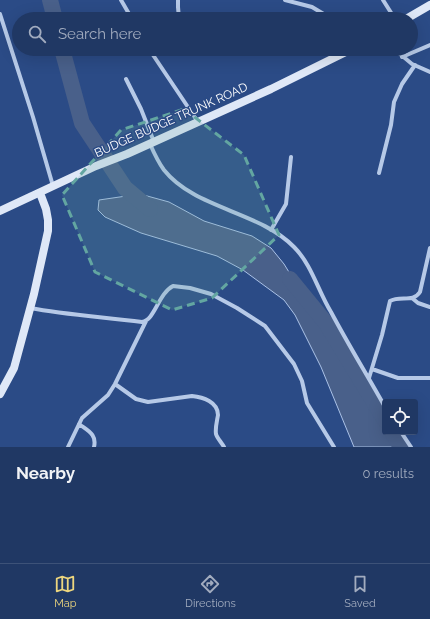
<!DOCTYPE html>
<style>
:root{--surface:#203864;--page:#2d436d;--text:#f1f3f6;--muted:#a2acbf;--line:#3d5278;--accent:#edd67e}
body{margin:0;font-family:Raleway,sans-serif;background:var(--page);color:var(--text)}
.controls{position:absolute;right:12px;bottom:12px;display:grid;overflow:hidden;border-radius:4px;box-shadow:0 4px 16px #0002}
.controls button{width:36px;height:36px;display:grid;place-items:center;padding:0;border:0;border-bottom:1px solid var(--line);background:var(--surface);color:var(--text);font:20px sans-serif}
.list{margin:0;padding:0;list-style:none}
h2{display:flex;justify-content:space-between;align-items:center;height:52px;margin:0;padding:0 16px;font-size:17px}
h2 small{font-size:13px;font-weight:400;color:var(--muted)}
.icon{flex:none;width:22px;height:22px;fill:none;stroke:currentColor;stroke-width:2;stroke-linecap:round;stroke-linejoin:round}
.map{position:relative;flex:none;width:430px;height:447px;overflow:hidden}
.search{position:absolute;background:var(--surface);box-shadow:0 4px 16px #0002;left:12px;right:12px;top:12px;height:44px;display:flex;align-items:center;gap:10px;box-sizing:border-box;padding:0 14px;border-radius:22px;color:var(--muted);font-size:15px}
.sheet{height:116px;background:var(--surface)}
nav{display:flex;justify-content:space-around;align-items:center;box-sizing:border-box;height:56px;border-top:1px solid var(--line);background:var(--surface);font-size:11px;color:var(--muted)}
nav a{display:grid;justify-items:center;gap:2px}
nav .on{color:var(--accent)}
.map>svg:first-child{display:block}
.water{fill:#49608a;stroke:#abc2e7}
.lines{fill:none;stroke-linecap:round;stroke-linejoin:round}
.river{stroke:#49608a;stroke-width:16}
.street{stroke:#b6c9e7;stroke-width:4}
.secondary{stroke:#dfe8f7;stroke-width:8}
.marked{fill:#63a6a1;fill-opacity:0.2;stroke:#63a6a1;stroke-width:3;stroke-dasharray:8 5;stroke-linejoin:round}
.labels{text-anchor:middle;stroke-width:3;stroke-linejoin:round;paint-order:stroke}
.street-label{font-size:12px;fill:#fff;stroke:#2b4b86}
</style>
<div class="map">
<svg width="430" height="447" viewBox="0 0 430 447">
<rect width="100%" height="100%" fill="#2b4b86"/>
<path class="water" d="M140 194 169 202 204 221 252 236 271 248 284 264 385 428V432H388L397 447H354L321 367 295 315 284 300 243 270 217 256 141 233 105 217 98 210 99 200Z"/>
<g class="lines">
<path class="river" d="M50 0 55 19
M62 49 82 123 125 188 150 209
M290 279 326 323 385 420
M392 432 401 447"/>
<path class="street" d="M121 0 132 19
M178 0V7L179 19
M285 0 312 7 332 19
M383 0 395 19
M0 14 33 117 53 186
M149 49 198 122
M394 49 412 64 430 72
M402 57 430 45
M126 79 141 109 154 142
M150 144C154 153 158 162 164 170 195 209 259 211 294 247 312 265 318 291 331 312 348 344 367 375 385 407
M379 173 391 125 394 102 402 84 415 65
M271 230 286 204 291 157
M412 298 418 303 430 307
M30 308C67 315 105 317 142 322 155 320 158 294 173 286L190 288 211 294 237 308 265 326 294 364 302 381 307 403 334 447
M372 369 398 378H430
M369 378 382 335 390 301C400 295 413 303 420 292L430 248
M115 384 136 399 148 402 192 396C203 397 218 402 218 415 217 421 215 428 216 434 217 438 222 443 224 447
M79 424C88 431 97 434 94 447
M401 432 411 447
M68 447 82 418 108 395 115 384 146 321"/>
<path class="secondary" d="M406 19 430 5
M0 211 96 166 127 154 271 89 352 49
M0 394 14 368 34 294 48 231V220L46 209 40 193"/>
</g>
<path class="marked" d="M184 109 244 155 279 235 212 298 172 310 95 272 62 195 121 130Z"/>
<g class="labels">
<g class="street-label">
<text transform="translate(171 120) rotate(-24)" y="4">BUDGE BUDGE TRUNK ROAD</text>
</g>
</g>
</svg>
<div class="controls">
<button><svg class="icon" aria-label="locate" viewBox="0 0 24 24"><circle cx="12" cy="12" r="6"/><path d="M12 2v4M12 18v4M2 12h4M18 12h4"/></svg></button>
</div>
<div class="search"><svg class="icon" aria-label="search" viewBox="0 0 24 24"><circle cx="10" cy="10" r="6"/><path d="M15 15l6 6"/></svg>Search here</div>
</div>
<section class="sheet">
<h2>Nearby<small>0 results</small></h2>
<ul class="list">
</ul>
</section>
<nav>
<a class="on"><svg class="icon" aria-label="map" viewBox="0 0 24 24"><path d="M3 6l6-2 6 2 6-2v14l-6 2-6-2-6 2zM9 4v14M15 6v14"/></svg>Map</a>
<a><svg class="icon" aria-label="directions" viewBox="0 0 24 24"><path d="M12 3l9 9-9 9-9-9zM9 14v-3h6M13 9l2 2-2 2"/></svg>Directions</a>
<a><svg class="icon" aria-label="saved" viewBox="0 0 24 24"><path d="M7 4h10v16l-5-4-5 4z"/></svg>Saved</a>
</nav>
